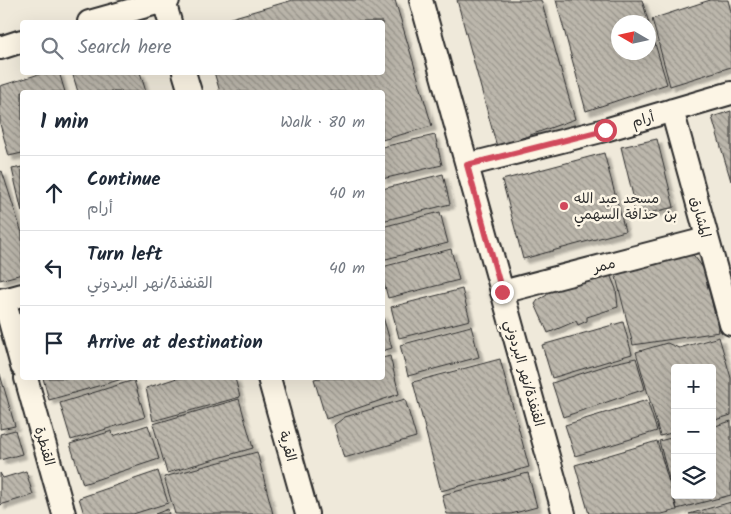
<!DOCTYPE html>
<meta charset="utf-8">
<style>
:root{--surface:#fff;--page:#f2f2f3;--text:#1f2937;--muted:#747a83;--line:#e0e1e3}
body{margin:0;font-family:Kalam,"Playpen Sans Arabic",sans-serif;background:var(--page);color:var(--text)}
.controls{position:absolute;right:15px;bottom:15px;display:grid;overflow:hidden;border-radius:5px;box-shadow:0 5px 20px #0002}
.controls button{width:45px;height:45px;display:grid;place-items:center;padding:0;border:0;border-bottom:1px solid var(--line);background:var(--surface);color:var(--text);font:25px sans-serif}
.compass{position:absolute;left:611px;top:15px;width:45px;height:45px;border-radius:50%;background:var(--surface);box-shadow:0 5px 20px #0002;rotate:279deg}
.stop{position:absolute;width:15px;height:15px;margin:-11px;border:4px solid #d1495b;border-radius:50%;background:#fff}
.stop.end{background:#d1495b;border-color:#fff;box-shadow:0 1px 5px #0008}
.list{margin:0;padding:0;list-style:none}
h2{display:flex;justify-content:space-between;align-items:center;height:65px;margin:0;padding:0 20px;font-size:21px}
h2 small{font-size:16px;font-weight:400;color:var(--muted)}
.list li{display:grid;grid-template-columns:32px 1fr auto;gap:15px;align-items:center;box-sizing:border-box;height:75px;padding:0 20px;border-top:1px solid var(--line)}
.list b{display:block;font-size:19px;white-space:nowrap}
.list p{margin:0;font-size:16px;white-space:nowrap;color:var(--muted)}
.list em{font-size:16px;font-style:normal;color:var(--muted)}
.icon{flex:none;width:28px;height:28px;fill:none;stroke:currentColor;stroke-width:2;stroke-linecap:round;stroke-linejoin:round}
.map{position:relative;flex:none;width:731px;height:514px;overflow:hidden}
.search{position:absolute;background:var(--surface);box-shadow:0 5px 20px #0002;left:20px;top:20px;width:365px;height:55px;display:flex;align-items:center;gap:12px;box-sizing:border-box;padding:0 18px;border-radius:5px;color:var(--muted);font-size:19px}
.panel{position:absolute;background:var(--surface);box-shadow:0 5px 20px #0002;left:20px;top:90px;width:365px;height:290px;border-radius:5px}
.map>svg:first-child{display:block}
.building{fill:url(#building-back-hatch);stroke:#2b2b2b;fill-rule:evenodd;filter:url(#shadow)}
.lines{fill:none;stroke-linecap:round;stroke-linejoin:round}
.minor-casing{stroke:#2b2b2b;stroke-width:26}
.minor{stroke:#fcf5e5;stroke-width:22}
.route{stroke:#d1495b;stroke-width:6}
.poi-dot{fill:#d1495b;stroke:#fcf5e5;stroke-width:2}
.labels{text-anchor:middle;stroke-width:5;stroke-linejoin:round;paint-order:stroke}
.street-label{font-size:14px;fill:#2b2b2b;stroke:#fcf5e5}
.poi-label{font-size:14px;fill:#2b2b2b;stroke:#fcf5e5;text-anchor:start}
</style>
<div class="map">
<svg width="731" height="514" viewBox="0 0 731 514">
<defs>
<pattern id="building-back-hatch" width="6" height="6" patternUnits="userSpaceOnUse" patternTransform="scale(1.25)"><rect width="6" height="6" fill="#bcb7ac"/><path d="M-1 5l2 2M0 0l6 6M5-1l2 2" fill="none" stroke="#99958c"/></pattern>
<filter id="shadow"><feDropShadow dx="4.5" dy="4.5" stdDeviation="1" flood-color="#0004"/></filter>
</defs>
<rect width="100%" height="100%" fill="#efe9da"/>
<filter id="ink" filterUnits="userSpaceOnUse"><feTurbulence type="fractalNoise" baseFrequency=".02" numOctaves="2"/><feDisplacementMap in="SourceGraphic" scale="10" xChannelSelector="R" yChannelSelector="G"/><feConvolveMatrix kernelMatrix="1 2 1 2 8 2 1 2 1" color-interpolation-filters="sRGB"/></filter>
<g filter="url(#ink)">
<path class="building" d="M293 0H395L432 126 382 140V92H220L214 72H382V22H217Z
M457 0H541L575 119 497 147Z
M556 0H642L667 84 586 111ZM618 22H648V52H618Z
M710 0H728L731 12V67L670 86 652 19Z
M46 72H59L65 92H22V153L9 156 0 124V86Z
M72 72H140L146 92H78Z
M731 111V181L712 117Z
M435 135 442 165 382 179V147Z
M657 139 674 207 638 216 621 147Z
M604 153 625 231 523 259 502 180Z
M22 167V212L12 169Z
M2 171 22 233V274L0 280V172Z
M443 174 450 204 382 221V189Z
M440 212 448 243 382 260V227Z
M451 249 459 280 388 298 382 276V267Z
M691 252 704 269 719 332 633 345 614 269Z
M609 272 616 289 618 307 587 317V321L578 325 576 321 548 333 535 304 538 300 547 295V288Z
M462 289 470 320 399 338 391 307Z
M382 313 392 348 382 351Z
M623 322 632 354 552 378 542 345Z
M471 326 479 357 408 376 400 345Z
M719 337 731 378V415L712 421V368H675V432L660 436 636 352 667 343 679 348Z
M390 356 399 394 326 419 314 379 319 378H382V358Z
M636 358 645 389 563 417 552 383 614 363Z
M500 359 529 467 441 491 413 382Z
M0 374 15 426 0 429Z
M43 378H126L49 400Z
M177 378H235L240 397 153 421 146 388Z
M134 380 145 417 71 440 60 403Z
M239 399 253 448 167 473 153 424Z
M405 399 416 437 344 458 334 425 345 417Z
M647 400 657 431 575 456 565 425Z
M731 421V495L677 509 659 441 675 437V495H712V427Z
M148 425 159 459 83 484 70 444 112 431 113 436Z
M15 430 22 454 0 460V434Z
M657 441 677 510 662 514H589L575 465Z
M257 452 273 514H175L164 477Z
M26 471 33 495 0 505V473L3 478Z
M158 471 168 503 133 514H84L79 498Z
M528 473 537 507 511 514H447L442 495Z
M731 502V514H689Z
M168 509 169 514H155Z"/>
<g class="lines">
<g class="minor-casing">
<path id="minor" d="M421 0 564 514
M164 1 170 22
M89 22 168 0
M0 48 22 41
M184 72 190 92
M672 110 731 324
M467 165 605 130 731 93
M502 292 706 239
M4 299 22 366
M0 301 22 295
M26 378 64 514
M269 378 307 514"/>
</g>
<use href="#minor" class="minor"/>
</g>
</g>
<g class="lines" filter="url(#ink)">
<path class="route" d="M502 292 467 165 605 130"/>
</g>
<circle class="poi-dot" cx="564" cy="206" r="5"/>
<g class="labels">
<g class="street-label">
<text transform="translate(643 119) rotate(-16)" y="5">أرام</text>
<text transform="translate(701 217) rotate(75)" y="5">المشارق</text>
<text transform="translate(604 265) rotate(-14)" y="5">ممر</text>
<text transform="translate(525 373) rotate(74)" y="5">القنفذة/نهر البردوني</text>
<text transform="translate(45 446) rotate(74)" y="5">القنطرة</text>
<text transform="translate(288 446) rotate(74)" y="5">القرية</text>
</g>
<g class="poi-label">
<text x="574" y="203">مسجد عبد الله<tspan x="574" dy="16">بن حذافة السهمي</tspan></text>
</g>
</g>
</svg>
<div class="controls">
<button>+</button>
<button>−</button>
<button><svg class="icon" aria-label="layers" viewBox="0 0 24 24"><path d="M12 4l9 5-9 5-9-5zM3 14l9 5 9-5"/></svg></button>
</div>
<svg class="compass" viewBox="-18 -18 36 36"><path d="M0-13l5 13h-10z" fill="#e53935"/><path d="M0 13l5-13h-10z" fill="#747a83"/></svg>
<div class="stop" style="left:605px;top:130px"></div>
<div class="stop end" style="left:502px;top:292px"></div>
<div class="search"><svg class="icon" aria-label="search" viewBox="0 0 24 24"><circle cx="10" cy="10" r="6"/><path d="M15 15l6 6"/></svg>Search here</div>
<section class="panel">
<h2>1 min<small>Walk · 80 m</small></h2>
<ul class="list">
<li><svg class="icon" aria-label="ahead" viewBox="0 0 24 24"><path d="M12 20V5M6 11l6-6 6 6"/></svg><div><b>Continue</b><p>أرام</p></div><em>40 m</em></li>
<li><svg class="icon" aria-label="left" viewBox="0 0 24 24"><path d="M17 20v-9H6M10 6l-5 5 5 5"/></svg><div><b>Turn left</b><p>القنفذة/نهر البردوني</p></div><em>40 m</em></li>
<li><svg class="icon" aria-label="arrive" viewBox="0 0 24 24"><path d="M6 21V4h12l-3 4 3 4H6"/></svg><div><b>Arrive at destination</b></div></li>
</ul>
</section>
</div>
